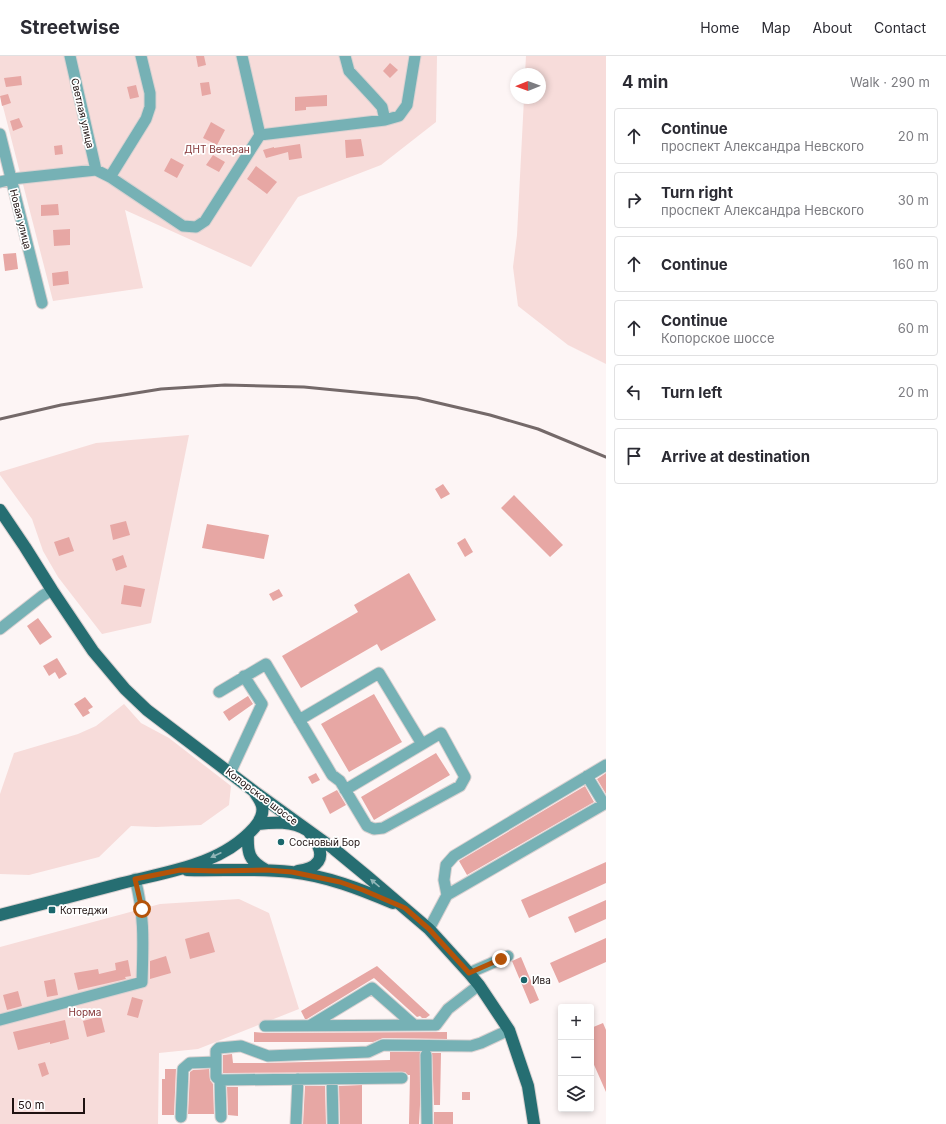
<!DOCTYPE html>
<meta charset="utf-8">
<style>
:root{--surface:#fff;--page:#f2f2f3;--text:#2b2b33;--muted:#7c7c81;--line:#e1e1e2}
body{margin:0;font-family:Inter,sans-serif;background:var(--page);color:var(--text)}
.controls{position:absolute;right:12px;bottom:12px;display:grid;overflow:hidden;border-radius:4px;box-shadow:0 2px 6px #0003}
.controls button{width:36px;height:36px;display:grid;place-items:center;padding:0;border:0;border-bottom:1px solid var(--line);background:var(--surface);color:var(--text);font:20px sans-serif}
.compass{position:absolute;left:510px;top:12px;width:36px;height:36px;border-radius:50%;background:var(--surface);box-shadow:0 2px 6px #0003;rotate:269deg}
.scale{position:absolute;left:12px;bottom:10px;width:73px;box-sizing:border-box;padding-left:4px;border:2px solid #1f1211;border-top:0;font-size:11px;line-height:14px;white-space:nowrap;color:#1f1211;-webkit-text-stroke:3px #fff;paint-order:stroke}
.stop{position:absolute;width:12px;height:12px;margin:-9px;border:3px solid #b45309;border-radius:50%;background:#fff}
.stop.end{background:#b45309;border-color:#fff;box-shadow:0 1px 4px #0008}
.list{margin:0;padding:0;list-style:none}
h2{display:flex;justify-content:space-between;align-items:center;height:52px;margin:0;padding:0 16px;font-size:17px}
h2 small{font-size:13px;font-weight:400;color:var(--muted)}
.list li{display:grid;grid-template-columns:26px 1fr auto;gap:12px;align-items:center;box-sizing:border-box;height:56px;margin:0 8px 8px;padding:0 8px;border:1px solid var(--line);border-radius:4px}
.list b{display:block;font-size:15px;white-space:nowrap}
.list p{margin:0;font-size:13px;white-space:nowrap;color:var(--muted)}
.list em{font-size:13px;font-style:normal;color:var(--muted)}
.icon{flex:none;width:22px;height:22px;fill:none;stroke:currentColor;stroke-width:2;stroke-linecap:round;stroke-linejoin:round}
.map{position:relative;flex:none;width:606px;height:1068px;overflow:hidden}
header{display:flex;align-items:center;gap:24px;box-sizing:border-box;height:56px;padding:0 20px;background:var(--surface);border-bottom:1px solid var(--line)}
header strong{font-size:19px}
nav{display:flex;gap:22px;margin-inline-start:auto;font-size:14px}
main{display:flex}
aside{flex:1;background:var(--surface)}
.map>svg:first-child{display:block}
.green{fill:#f7dcda}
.building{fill:#e7a7a4}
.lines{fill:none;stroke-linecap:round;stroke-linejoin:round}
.minor-casing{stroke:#d9d1d1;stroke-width:13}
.major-casing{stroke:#d9d1d1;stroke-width:14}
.minor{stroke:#76b1b5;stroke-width:11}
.major{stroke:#266e72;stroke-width:12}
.rail{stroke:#746969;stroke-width:3}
.oneway{fill:#92b6b8}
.route{stroke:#b45309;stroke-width:5}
.poi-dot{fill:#1a676c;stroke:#fff;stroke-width:1.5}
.labels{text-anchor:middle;stroke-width:3.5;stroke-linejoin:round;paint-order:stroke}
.street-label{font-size:10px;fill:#1f1211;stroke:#fff}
.park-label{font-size:10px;fill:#853739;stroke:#fff}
.poi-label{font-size:10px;fill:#1f1211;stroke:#fff;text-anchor:start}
</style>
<header>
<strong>Streetwise</strong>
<nav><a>Home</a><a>Map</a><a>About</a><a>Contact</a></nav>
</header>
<main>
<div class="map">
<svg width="606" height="1068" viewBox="0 0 606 1068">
<rect width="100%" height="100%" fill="#fdf5f5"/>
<path class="green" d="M0 0H437L436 66 381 109 298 141 251 211 125 154 143 232 53 245 0 39Z
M526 0H606V308L568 289 518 250 513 211 517 179 524 42H540V18H525Z
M189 379 151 567 102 578 58 521 43 495 32 463 0 419V416L96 387Z
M124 648 141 667 169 682 231 730 229 749 201 769 156 771 131 770 99 801 29 819 0 818V738L14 697 78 678 96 670Z
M239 843 269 857 299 953 198 993 159 997 158 1068H0V891L160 848Z"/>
<path class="building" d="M196 0H204L206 9 198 11Z
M390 7 398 14 390 22 383 15Z
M21 20 22 29 6 31 4 22Z
M209 26 211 38 202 40 200 27Z
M136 29 139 41 130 43 127 31Z
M8 38 11 47 2 50 0 40Z
M327 39V50L306 51V54L295 55V41Z
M19 62 23 71 13 75 10 65Z
M211 66 225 74 217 89 203 82Z
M361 83 364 100 346 102 345 84Z
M300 88 302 102 289 104 288 96 266 102 263 94 274 91V92Z
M62 89 63 98 55 99 54 90Z
M213 99 225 106 219 116 206 109Z
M171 102 184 109 177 122 164 115Z
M256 110 277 126 267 138 247 123Z
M58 148 59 159 41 160V149Z
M70 173V189L54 190 53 174Z
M16 197 18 213 5 215 3 198Z
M68 215 69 228 53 230 52 217Z
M443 428 450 438 441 443 435 433Z
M514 439 563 489 550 501 501 452Z
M126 465 130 479 113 484 110 469Z
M207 468 269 479 264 503 202 492Z
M69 481 74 495 59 500 54 486Z
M465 482 473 496 465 501 457 487Z
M123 499 127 511 116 515 112 503Z
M409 517 436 564 381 595 377 588 301 632 282 600 358 556 354 549Z
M124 529 145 533 141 551 121 548Z
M279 533 283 540 273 545 269 538Z
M38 562 52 581 40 589 27 570Z
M57 602 67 618 59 623 55 616 49 620 43 610Z
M374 638 402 686 349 716 321 668Z
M248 640 253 648 229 665 223 656Z
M85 641 93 651 88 654 90 657 83 661 74 648Z
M436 697 450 719 374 764 361 741Z
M316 717 320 724 312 728 308 721Z
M606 717V738L597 723Z
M585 730 594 746 467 819 459 805Z
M337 734 346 749 330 758 322 742Z
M606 806V827L529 862 521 844Z
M606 844V863L575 877 568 861Z
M209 876 215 896 190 903 185 883Z
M606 882V906L559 927 550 907Z
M166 900 171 917 150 923V905Z
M521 901 539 944 530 948 512 905Z
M128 904 131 920 125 921 126 923 78 934 74 917 98 913 99 918 116 914 115 907Z
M377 910 430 959 426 962H422L420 960 417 961 374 922 307 963H305L301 955Z
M55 923 58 939 47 941 44 925Z
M18 935 22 950 7 954 3 939Z
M132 941 143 944 138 962 127 959Z
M101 960 105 976 87 981 83 965Z
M65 964 69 983 50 988V986L18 994 13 976Z
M603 967 606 974V1036L591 1002V972Z
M254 976 265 977 447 976V983L383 982 373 986H254Z
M390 996H420V1049L419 1068H409L410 1019H408L405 1016 223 1017V999L232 998 233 1007H265L390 1004Z
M432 997H441L440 1049H434Z
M45 1006 49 1018 42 1021 38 1008Z
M165 1013H176L174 1059H162V1023H165Z
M209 1013 210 1024 213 1028 214 1058H188L190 1016 193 1014Z
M362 1029V1068H340L339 1030Z
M305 1030H325L326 1068H303Z
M227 1031H238V1060L228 1059Z
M462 1036H470V1044H462Z
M434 1056H453V1068H434Z"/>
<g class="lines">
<g class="minor-casing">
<path id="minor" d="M70 0 96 114
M242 0 260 79
M345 0 349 15 374 42 382 51 385 64
M0 78 42 247
M110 121 146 63 150 51V37L141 0
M0 126 12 123 96 114 110 121 183 170 196 171 205 165 260 79 385 64 399 60 407 49 415 0
M0 573 42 540 52 534
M219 636 266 608 332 719 340 725 367 770 374 773 383 772 460 730 465 721 441 677 345 734
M299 664 379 617 422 688
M230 717 262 648 244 620
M587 720 604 748
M447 839 444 824 446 809 454 800 606 709
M429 873 447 839 606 747
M469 917 508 900
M0 964 142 926C143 890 145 859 135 823
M311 969 372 932 414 969
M265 970 436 969 448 953 479 929
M426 999 427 1068
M332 1023 333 1067
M220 1024 402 1022
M181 1061 183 1013 190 1007 216 1006
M221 1061 220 1024 216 1021V995L219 992 241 990 268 1000 368 996 383 989 471 990 481 987 509 974
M296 1067 298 1023"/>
</g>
<g class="major-casing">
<path id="major" d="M0 454 25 491 52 534 93 595 125 633 147 654 255 736 334 793 368 821 429 873 469 917 479 929 509 974 528 1030 534 1068
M258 768C274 766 292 765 307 774 310 776 312 781 315 784 327 803 317 812 298 815
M248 778C247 797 249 805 266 814
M187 814C221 815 256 812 291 816 327 820 360 833 393 847
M0 859C38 849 77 839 115 829 163 816 219 811 254 772 260 766 265 755 261 747 260 744 257 740 255 737"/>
</g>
<use href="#minor" class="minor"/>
<use href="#major" class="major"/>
<path class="rail" d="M0 363 61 349 161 333 225 329 304 331 417 342 490 359 538 373 606 401"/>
</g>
<defs><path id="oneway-solid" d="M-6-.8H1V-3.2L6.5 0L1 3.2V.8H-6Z"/></defs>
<g class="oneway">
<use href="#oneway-solid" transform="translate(216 799) rotate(155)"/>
<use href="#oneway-solid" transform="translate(375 827) rotate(-140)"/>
</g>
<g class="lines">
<path class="route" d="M142 853 135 823 180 814 216 815 266 814 292 816 340 826 363 834 405 852 429 873 469 917 501 903"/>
</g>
<g class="poi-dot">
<circle cx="281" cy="786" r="4"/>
<rect x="48" y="850" width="8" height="8" rx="2"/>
<circle cx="524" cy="924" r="4"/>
</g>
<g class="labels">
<g class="street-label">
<text transform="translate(83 57) rotate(77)" y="4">Светлая улица</text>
<text transform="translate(21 163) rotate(76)" y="4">Новая улица</text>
<text transform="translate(262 740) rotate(37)" y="4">Копорское шоссе</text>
</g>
<g class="park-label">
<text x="217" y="97">ДНТ Ветеран</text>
<text x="85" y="960">Норма</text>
</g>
<g class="poi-label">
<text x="289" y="790">Сосновый Бор</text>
<text x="60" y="858">Коттеджи</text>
<text x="532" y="928">Ива</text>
</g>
</g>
</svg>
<div class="controls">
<button>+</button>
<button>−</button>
<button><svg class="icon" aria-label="layers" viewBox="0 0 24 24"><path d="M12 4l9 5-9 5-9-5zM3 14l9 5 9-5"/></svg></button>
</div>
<svg class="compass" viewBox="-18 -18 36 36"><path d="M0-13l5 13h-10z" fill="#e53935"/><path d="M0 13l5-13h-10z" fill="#7c7c81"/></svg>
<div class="scale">50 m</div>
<div class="stop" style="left:142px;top:853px"></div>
<div class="stop end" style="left:501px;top:903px"></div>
</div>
<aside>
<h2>4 min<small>Walk · 290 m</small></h2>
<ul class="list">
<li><svg class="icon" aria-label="ahead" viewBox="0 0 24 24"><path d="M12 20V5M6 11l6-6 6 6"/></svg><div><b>Continue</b><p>проспект Александра Невского</p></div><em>20 m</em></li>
<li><svg class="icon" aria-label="right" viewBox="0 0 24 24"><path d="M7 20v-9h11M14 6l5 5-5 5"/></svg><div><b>Turn right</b><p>проспект Александра Невского</p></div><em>30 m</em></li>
<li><svg class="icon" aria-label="ahead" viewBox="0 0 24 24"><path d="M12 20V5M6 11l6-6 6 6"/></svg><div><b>Continue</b></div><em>160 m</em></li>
<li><svg class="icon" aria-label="ahead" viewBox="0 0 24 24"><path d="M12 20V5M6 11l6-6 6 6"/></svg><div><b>Continue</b><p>Копорское шоссе</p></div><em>60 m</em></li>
<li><svg class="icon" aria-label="left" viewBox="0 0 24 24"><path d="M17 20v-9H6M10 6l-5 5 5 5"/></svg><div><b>Turn left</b></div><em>20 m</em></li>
<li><svg class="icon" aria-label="arrive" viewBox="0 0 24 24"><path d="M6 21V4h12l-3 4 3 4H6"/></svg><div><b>Arrive at destination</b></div></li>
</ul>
</aside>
</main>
